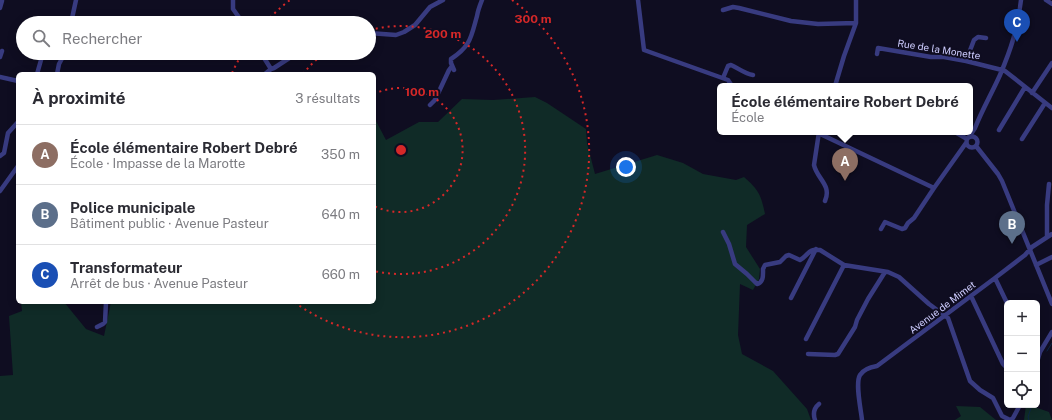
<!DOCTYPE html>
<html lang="fr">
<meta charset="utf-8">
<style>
:root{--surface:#fff;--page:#f7f7f7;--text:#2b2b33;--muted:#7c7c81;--line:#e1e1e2;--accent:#18868c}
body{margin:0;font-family:"Public Sans",sans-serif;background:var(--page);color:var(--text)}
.controls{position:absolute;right:12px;bottom:12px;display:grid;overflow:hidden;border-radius:6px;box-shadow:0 2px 10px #0003}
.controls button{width:36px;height:36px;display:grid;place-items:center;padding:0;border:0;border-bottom:1px solid var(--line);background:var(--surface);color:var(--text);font:20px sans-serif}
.you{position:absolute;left:626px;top:167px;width:14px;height:14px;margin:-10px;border:3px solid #fff;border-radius:50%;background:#1a73e8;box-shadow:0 0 0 6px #1a73e833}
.badge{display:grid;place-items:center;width:26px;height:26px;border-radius:50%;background:var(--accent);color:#fff;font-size:13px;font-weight:700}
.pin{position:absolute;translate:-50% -33px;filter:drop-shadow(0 1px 2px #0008)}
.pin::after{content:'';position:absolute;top:21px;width:14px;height:12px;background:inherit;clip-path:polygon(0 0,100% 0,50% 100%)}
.popup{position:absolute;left:717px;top:83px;width:256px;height:52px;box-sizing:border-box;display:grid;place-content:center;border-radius:6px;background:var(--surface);filter:drop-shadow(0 1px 3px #0005);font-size:13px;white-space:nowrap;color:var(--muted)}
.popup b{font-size:15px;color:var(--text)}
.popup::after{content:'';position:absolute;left:50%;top:100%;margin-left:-8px;border:8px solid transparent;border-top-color:var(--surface)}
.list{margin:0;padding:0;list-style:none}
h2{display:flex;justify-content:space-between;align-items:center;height:52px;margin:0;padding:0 16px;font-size:17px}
h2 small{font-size:13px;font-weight:400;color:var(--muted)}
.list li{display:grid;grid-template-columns:26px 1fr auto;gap:12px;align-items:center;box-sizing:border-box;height:60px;padding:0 16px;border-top:1px solid var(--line)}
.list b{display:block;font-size:15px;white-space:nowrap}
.list p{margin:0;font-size:13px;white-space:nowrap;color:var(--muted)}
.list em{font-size:13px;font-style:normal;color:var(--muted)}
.icon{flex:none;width:22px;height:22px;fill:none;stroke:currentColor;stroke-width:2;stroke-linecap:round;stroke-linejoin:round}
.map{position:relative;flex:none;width:1052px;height:420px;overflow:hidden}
.search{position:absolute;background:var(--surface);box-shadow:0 2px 10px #0003;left:16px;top:16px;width:360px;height:44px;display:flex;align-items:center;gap:10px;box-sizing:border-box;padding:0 14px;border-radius:22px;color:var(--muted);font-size:15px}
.panel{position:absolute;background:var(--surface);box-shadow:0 2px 10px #0003;left:16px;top:72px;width:360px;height:232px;border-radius:6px}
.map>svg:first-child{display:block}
.green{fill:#102b27}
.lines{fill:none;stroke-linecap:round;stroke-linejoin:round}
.stream{stroke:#0c2746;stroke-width:1}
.minor{stroke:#383b80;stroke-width:4.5}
.ring{fill:none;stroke:#d62828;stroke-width:2;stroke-dasharray:2 4}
.labels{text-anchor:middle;stroke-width:4;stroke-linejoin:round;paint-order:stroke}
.street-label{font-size:10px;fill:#cecdff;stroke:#0f0d21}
.centre{fill:#d62828;stroke:#0f0d21;stroke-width:2}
.ring-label{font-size:12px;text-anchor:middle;font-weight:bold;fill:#d62828;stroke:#0f0d21;stroke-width:4;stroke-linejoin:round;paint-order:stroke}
</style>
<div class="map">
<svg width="1052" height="420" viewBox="0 0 1052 420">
<rect width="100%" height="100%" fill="#0f0d21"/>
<path class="green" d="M535 97 547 103 586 129 587 143 595 174 657 155 683 163 703 174 736 180 744 177C759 190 761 195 765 214L747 225 746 247 760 269 759 279 753 290 740 284 738 335 742 354 773 371 807 409 811 420H0V376L13 375 9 316 22 311 21 302H64L86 329 104 336 111 302H374V120L376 121 386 140 419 122H438L462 99 493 100Z
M1026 405H1029L1049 412 1052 420H1024Z
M956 406 980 407 996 420H955L961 416Z"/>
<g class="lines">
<path class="stream" d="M1047 351 1052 343
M1037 385 1039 379
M1029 420 1028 417 1032 405"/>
<path class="minor" d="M233 0V9L243 23
M638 0 644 50 728 80 732 86
M1046 0 1052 4
M0 8 2 1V0
M723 10 733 7 739 8 791 21 818 24 856 23
M71 23 76 0
M369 33 396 35 404 32 415 25 430 7 443 0
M261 53 271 69
M877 54 878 48 931 57H944L966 61 998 69 1005 71 1052 108
M0 57 2 51
M966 61 974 40 978 37 986 38
M454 70 451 63V59C471 46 471 37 477 16 478 10 480 5 482 0
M37 74 41 60
M57 74 59 64 65 53
M265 74 271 69 274 68 297 53
M0 77 18 81
M723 78 728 66 731 65C738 68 745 74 753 75
M835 86 844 56 856 23V0
M1032 93 1052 63
M430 105 435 100 449 70 452 66
M999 130 1025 87
M816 132 934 188
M819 132 814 165C817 179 832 185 825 201
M955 132 967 139
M966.5 142a5.5 5.5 0 1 1 11 0a5.5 5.5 0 1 1-11 0Z
M969 137 975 128C982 110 992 93 1000 75 1011 49 1018 28 1021 0
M1022 139 1045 103
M976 146 998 174 1002 181 1052 304
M0 156 4 153 8 133 18 122
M0 191 18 166
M881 229 885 222 902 229 905 228 908 223 914 218 934 188 966 143
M723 232 729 244 735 264 747 274 757 284C764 282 763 275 763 269L765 265 780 262 786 256 789 255 800 260C809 255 808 248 820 250L844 265 888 272 899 277 929 304 948 318 970 381 980 390 993 398 1002 416 1010 420 1013 418 1020 405
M1047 237V205L1049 184
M1036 265 1052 257
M995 278 1007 303
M971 296 1003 364 1007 368
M791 298 816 249
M97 327 103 324 105 322 106 302
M806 339 844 265
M808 354 835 355 838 354 855 327 857 320 868 299 885 272
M1037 362 1040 352 1052 332
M815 420C813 414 814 408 819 404
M862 420C861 410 855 383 860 375 863 370 871 367 877 366L995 278 1025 255 1032 247 1052 234"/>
</g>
<g class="ring">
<path d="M374 94A62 62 0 1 1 374 206"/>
<path d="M303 74A124 124 0 0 1 323 54M370 30A124 124 0 1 1 374 271"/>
<path d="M232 73A186 186 0 0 1 242 54M266 22A186 186 0 0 1 290 0M512 0A186 186 0 0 1 294 302"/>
</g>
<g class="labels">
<g class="street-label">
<text transform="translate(939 49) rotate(9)" y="4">Rue de la Monette</text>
<text transform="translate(942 307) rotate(-37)" y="4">Avenue de Mimet</text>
</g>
</g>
<circle cx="401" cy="150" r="6" class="centre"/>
<g class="ring-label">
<text x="533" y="23">300 m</text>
<text x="443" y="38">200 m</text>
<text x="422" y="96">100 m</text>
</g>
</svg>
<div class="controls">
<button>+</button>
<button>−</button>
<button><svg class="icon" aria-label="locate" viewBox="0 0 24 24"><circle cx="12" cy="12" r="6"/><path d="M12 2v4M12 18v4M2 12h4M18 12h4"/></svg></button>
</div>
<div class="you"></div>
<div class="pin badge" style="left:845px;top:181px;background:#8d6e63">A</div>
<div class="popup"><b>École élémentaire Robert Debré</b>École</div>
<div class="pin badge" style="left:1012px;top:244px;background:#5c6f8a">B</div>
<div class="pin badge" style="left:1017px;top:42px;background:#1a4fb4">C</div>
<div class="search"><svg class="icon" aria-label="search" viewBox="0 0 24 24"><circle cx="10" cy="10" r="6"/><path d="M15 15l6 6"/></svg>Rechercher</div>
<section class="panel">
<h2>À proximité<small>3 résultats</small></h2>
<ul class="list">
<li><span class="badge" style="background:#8d6e63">A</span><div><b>École élémentaire Robert Debré</b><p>École · Impasse de la Marotte</p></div><em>350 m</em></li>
<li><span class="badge" style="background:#5c6f8a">B</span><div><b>Police municipale</b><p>Bâtiment public · Avenue Pasteur</p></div><em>640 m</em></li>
<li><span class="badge" style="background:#1a4fb4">C</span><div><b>Transformateur</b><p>Arrêt de bus · Avenue Pasteur</p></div><em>660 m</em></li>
</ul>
</section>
</div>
